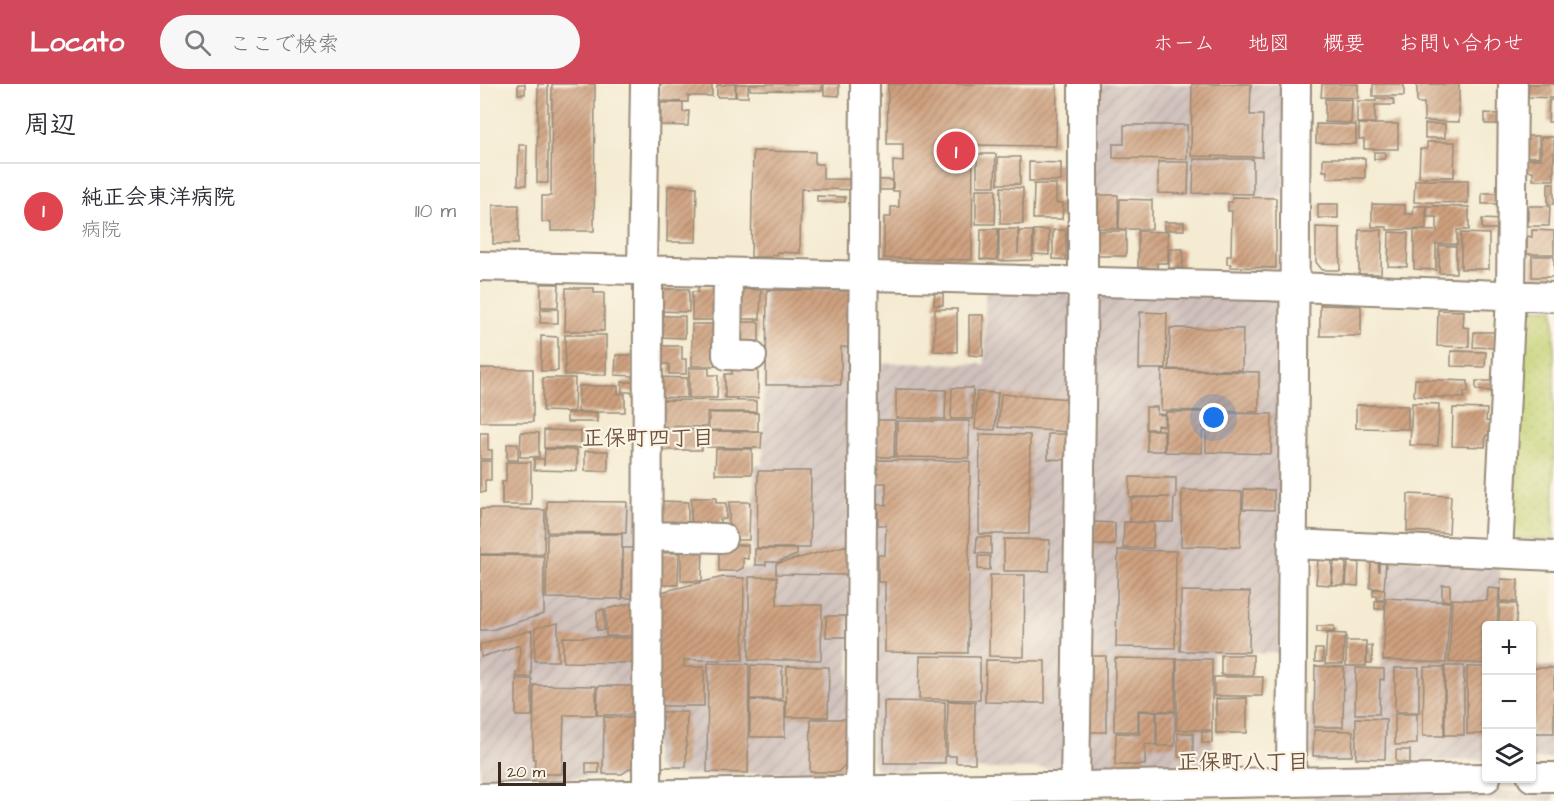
<!DOCTYPE html>
<html lang="ja">
<meta charset="utf-8">
<style>
:root{--surface:#fff;--page:#f7f7f7;--text:#2b2b33;--muted:#7c7c81;--line:#e1e1e2;--accent:#d1495b}
body{margin:0;font-family:"Architects Daughter","Klee One",sans-serif;background:var(--page);color:var(--text)}
.controls{position:absolute;right:18px;bottom:18px;display:grid;overflow:hidden;border-radius:6px;box-shadow:0 2px 4px #0004}
.controls button{width:54px;height:54px;display:grid;place-items:center;padding:0;border:0;border-bottom:2px solid var(--line);background:var(--surface);color:var(--text);font:30px sans-serif}
.scale{position:absolute;left:18px;bottom:15px;width:68px;box-sizing:border-box;padding-left:6px;border:3px solid #3b2a1e;border-top:0;font-size:16px;line-height:21px;white-space:nowrap;color:#3b2a1e;-webkit-text-stroke:4px #fcf5e5;paint-order:stroke}
.you{position:absolute;left:734px;top:334px;width:21px;height:21px;margin:-15px;border:4px solid #fff;border-radius:50%;background:#1a73e8;box-shadow:0 0 0 9px #1a73e833}
.badge{display:grid;place-items:center;width:39px;height:39px;border-radius:50%;background:var(--accent);color:#fff;font-size:20px;font-weight:700}
.pin{position:absolute;translate:-50% -50%;border:3px solid #fff;box-shadow:0 2px 6px #0006}
.list{margin:0;padding:0;list-style:none}
h2{display:flex;justify-content:space-between;align-items:center;height:78px;margin:0;padding:0 24px;font-size:26px}
h2 small{font-size:20px;font-weight:400;color:var(--muted)}
.list li{display:grid;grid-template-columns:39px 1fr auto;gap:18px;align-items:center;box-sizing:border-box;height:96px;padding:0 24px;border-top:2px solid var(--line)}
.list b{display:block;font-size:22px;white-space:nowrap}
.list p{margin:0;font-size:20px;white-space:nowrap;color:var(--muted)}
.list em{font-size:20px;font-style:normal;color:var(--muted)}
.icon{flex:none;width:33px;height:33px;fill:none;stroke:currentColor;stroke-width:2;stroke-linecap:round;stroke-linejoin:round}
.map{position:relative;flex:none;width:1074px;height:717px;overflow:hidden}
header{display:flex;align-items:center;gap:36px;box-sizing:border-box;height:84px;padding:0 30px;background:var(--accent);color:#fff}
header strong{font-size:28px}
nav{display:flex;gap:33px;margin-inline-start:auto;font-size:21px}
.search{width:420px;height:54px;background:var(--page);display:flex;align-items:center;gap:15px;box-sizing:border-box;padding:0 21px;border-radius:33px;color:var(--muted);font-size:22px}
main{display:flex}
aside{flex:1;background:var(--surface)}
.map>svg:first-child{display:block}
.industrial{fill:url(#industrial-furrows)}
.park{fill:url(#park-dots);stroke:#7e7d48;stroke-width:1.5}
.building{fill:url(#building-hatch)}
.lines{fill:none;stroke-linecap:round;stroke-linejoin:round}
.minor-casing{stroke:#988a78;stroke-width:32}
.minor{stroke:#fff;stroke-width:28}
.labels{text-anchor:middle;stroke-width:4.5;stroke-linejoin:round;paint-order:stroke}
.neighbourhood-label{font-size:22px;font-weight:bold;fill:#6e5340;stroke:#fcf5e5}
</style>
<header>
<strong>Locato</strong>
<div class="search"><svg class="icon" aria-label="search" viewBox="0 0 24 24"><circle cx="10" cy="10" r="6"/><path d="M15 15l6 6"/></svg>ここで検索</div>
<nav><a>ホーム</a><a>地図</a><a>概要</a><a>お問い合わせ</a></nav>
</header>
<main>
<aside>
<h2>周辺<small></small></h2>
<ul class="list">
<li><span class="badge" style="background:#e0444e">1</span><div><b>純正会東洋病院</b><p>病院</p></div><em>110 m</em></li>
</ul>
</aside>
<div class="map">
<svg width="1074" height="717" viewBox="0 0 1074 717">
<defs>
<pattern id="industrial-furrows" width="10" height="10" patternUnits="userSpaceOnUse" patternTransform="scale(1.5)"><rect width="10" height="10" fill="#cfc0bb"/><path d="M-1 1l2-2M0 10L10 0M9 11l2-2" fill="none" stroke="#b3a5a0"/></pattern>
<pattern id="park-dots" width="8" height="8" patternUnits="userSpaceOnUse" patternTransform="scale(1.5)"><rect width="8" height="8" fill="#c2d071"/><path d="M2 2h.1M6 6h.1" fill="none" stroke="#a8b361" stroke-width="1.8" stroke-linecap="round"/></pattern>
<pattern id="building-hatch" width="6" height="6" patternUnits="userSpaceOnUse" patternTransform="scale(1.5)"><rect width="6" height="6" fill="#cea07f"/><path d="M-1 1l2-2M0 6l6-6M5 7l2-2" fill="none" stroke="#a88367"/></pattern>
</defs>
<rect width="100%" height="100%" fill="#fcf5e5"/>
<filter id="ink" filterUnits="userSpaceOnUse"><feTurbulence type="fractalNoise" baseFrequency=".0167" numOctaves="2"/><feDisplacementMap in="SourceGraphic" scale="12" xChannelSelector="R" yChannelSelector="G"/><feConvolveMatrix kernelMatrix="1 2 1 2 8 2 1 2 1" color-interpolation-filters="sRGB"/></filter>
<filter id="wash" filterUnits="userSpaceOnUse"><feTurbulence type="fractalNoise" baseFrequency=".008" numOctaves="4" result="noise"/><feDisplacementMap in="SourceGraphic" scale="24" xChannelSelector="R" yChannelSelector="G"/><feGaussianBlur stdDeviation="1.35" result="paint"/><feColorMatrix in="noise" values="0 0 0 0 0 0 0 0 0 0 0 0 0 0 0 0 0 1.4 0 .05"/><feComposite in="paint" operator="in"/></filter>
<g filter="url(#wash)">
<rect width="100%" height="100%" fill="#f4ebd2"/>
<path class="industrial" d="M611 0H805L803 112 610 110Z
M284 201 368 202 372 210 368 680 359 688 184 691 175 680V508L272 483 275 381H283Z
M505 205 585 208 595 217 588 677 578 684 400 687 392 680 396 279 505 280Z
M619 208 794 212 803 224 800 569 733 570V681L611 683 603 678 610 216Z
M66 416 160 417V683L142 693 0 695V424L66 425Z
M907 475 1021 480 1018 541 1006 542V676L836 679 830 671 831 582 901 583Z
M1052 582H1074V674L1052 675Z
M1074 705V717H833L834 710Z"/>
<path class="park" d="M1047 224 1074 225V456L1030 454 1040 236Z"/>
<g id="blocks">
<path class="building" d="M38 0H45V10H38Z
M58 0H68V99H57Z
M72 0H115L114 147H71V138H62V112H71Z
M180 0H232V12H208V18L180 17Z
M245 0H255V13H237V1H245Z
M256 0H268V13H256Z
M270 0H342V7L270 6Z
M344 0H359V12L344 11Z
M408 0H577L576 62 493 61 492 176 404 174V133H411V123H419V107H413V77L423 78V60H407Z
M712 0H771L770 31H783L782 73 711 72Z
M842 0H878V14L841 13Z
M893 0H924V12H893Z
M937 0H979V38L944 37V19H937Z
M1049 0H1074V14L1048 13Z
M896 14 913 15 914 21H895V39H877V17H896Z
M845 15 872 16 871 39 845 38Z
M1069 16H1074V38H1068Z
M181 19H203V28L209 27 208 42 181 41Z
M1005 29 1018 30V40H1005Z
M836 40 876 41V60L836 59Z
M879 40H918V65H884V55H879Z
M945 40H965V54H945Z
M644 41H707V75L633 74V60H644Z
M1045 52H1059V73H1044Z
M1061 53H1074V96H1053V87H1047V75H1061Z
M947 58H975L974 93H939L940 65H947Z
M39 61H47L46 101H38Z
M273 67 335 68V80H343V95L412 96V106L321 105 320 169 297 168V171H292V173H271Z
M894 68H905V75H894Z
M497 70H516L515 102H497Z
M518 73H540V100H518Z
M843 74H885V94H847V87H843Z
M714 75H773V110L713 109Z
M549 78 581 79V97H549Z
M678 78H709L708 110 678 109Z
M935 96H988V119L934 118Z
M1068 99H1074V120H1068Z
M554 100H576V119H583L582 135H553Z
M188 102 217 103 216 158H187Z
M521 103 543 104V140H520Z
M496 105H516L515 140H496Z
M1002 109H1019V120H1002Z
M613 111H638V145L612 144Z
M337 112 365 113V118H337Z
M752 113 796 114V184L751 183V180H747V172H751L752 127H748V118H752Z
M640 115 672 116V145H639Z
M838 120H858V134H838Z
M892 120 925 121V130H933L934 122H946V145L907 146V143H892Z
M13 121H39L38 160H13Z
M947 122 989 123V146H977V160H956V186L934 185V146L957 147V133H947Z
M1048 122H1070L1069 142H1048Z
M1002 135 1021 136 1020 145H1002Z
M684 138H704V146H684Z
M836 143 860 144V186H842L836 178Z
M501 145H518L517 176 500 175Z
M519 145H538V170L539 147H553L552 176 519 177Z
M554 146H569V171L554 170Z
M573 146H586V176L573 175Z
M879 146H902L901 190H879Z
M1052 146 1074 147V170H1047V152L1052 153Z
M618 147H646V172H617Z
M658 147 688 148V179H677V184L658 183Z
M909 148 928 149 927 183 908 182Z
M981 149 1009 150V185H981Z
M959 162H976V189H959Z
M689 165H703V184H689Z
M1052 172H1074V193H1052Z
M61 200H79L78 223H61Z
M218 203H236V236H212V208H218Z
M86 204H114V209H124V247H85Z
M178 205H209V228L178 227Z
M253 205 281 206 280 235H253Z
M455 205H463V221H454Z
M287 206 371 207 370 263H361V301H286Z
M840 221 881 222V252H840Z
M61 225H78V239H60Z
M455 225H477V268L454 267Z
M958 226 984 227 983 243 989 244V263L957 262Z
M660 228 687 229 686 285H659Z
M489 231H503V272L489 271Z
M179 232H205V254L179 253Z
M255 238H279V257H272V265L254 264Z
M212 240H236L235 282H212Z
M690 244 763 245 762 286 689 285Z
M994 248H1015V264L993 263Z
M85 251H126V291H85Z
M61 252 78 253V287H61Z
M177 262H202V275H206V290H189V280H177Z
M971 267 1006 268 1005 283 971 282Z
M136 271H153V292L135 291Z
M252 279H278V314H245V290H252Z
M0 284 53 285V338H0Z
M209 284H229V291H238L237 314H209Z
M682 286 779 288V328L681 326Z
M177 293 207 294V314L177 313Z
M63 294H95L94 328 63 327Z
M935 295 988 297V308H984V314L934 312Z
M996 297H1012V307L996 306Z
M142 298H155V308H142Z
M99 302H138V310H145V328H98Z
M472 304H493V335H471Z
M416 305 466 306 465 335 416 334Z
M497 308 518 309 515 346 495 345Z
M521 310 592 315 589 348 518 343Z
M178 316 276 317V328H227V343L177 342Z
M932 319 959 320 958 362 930 361Z
M876 321 928 322V345L876 344Z
M666 323H677V330L685 331 684 342 677 341V345H666Z
M973 324 1007 325 1006 337 1012 338V351H1006L1005 363 972 362Z
M686 328H723L722 369 685 368Z
M87 329H117V338H87Z
M229 329H278V347L229 346Z
M726 329 792 330 791 370 726 368Z
M397 336H415L414 373H396Z
M417 337H489V374L416 373Z
M178 345 223 346 222 366H177Z
M64 346 101 347V364H64Z
M667 346H684V367H667Z
M228 347 282 348 281 364 227 363Z
M41 348 59 349V373H40Z
M0 349H8V366H12V375H0Z
M500 350 550 351 549 450H499Z
M568 350H586V376L568 375Z
M27 360H38V376H27Z
M65 365 97 366V387L54 386V375H64V382Z
M236 365H272V390H235Z
M105 367H128V387H105Z
M396 376 490 377 488 569 405 568V498H398V471H405L406 441H398V420L406 421V399H396Z
M0 377H11V396H5V408H0Z
M26 378H51V421H22V398H26Z
M278 387H331L330 464H277Z
M650 393 696 394V414H694L693 438H650L651 414 690 413H649Z
M764 405 794 406V426L763 425Z
M702 406 762 408 760 463 701 462Z
M928 410 971 412 969 449 927 447Z
M211 414H236V419H246V435H240V446L211 440Z
M67 417 147 418 146 449 67 448Z
M179 417 208 418V443H179Z
M249 418H270L269 456H253L249 449Z
M0 425 65 426 64 470H0Z
M614 438 635 439V461H614Z
M644 438 674 439 673 464H643Z
M67 450H142V515L66 514Z
M497 453H511V470L496 469Z
M524 455 570 456 569 487H524Z
M239 461H268V475L263 474V484L257 487H239Z
M368 461 367 491 296 490V480Z
M201 462H223L222 497H201Z
M143 464H154V514H143Z
M275 465H317V471L298 478H286V481H275Z
M638 466 696 467 695 564 636 563Z
M177 469H199L198 501H177Z
M0 471 64 472V530L11 546H0Z
M498 472H510V486L498 485Z
M838 476 852 477 851 501 836 500Z
M891 477H898L899 488V477L906 478 904 505 890 504Z
M854 478H866L865 501H852Z
M868 478H879L878 502 866 501Z
M510 491H545L544 573 509 572Z
M243 493 264 494 263 576H204V583H224V622H179L177 509Z
M269 493H297V521H342L341 576H269Z
M1021 495 1038 496 1037 518 1020 517Z
M962 501H970V517L962 516Z
M1008 504 1019 505 1017 542H1006V580L969 578 972 515 1007 517Z
M893 505 905 506 904 516H897V512H893Z
M701 507 770 508 769 568 700 567Z
M906 514 970 518 966 579 903 576Z
M895 517H904V525H895Z
M153 519 152 552H126V525Z
M1020 519 1037 520 1036 540 1019 539Z
M124 525V546H117V527Z
M346 532H366V553H346Z
M78 539V577H55V544Z
M837 542H854V548H837Z
M52 546 51 593H36V588H39L40 561 1 573 0 561Z
M847 549 866 550V555H864L863 580H845Z
M83 553 155 554V579L83 578Z
M866 557H886V582H866Z
M887 562H892V579H887Z
M835 565H843V578H835Z
M741 571H773V591H741Z
M440 572 500 573V616L439 615Z
M607 572H626V648H606Z
M635 574 696 575 695 627 658 626V648L634 647Z
M697 575H732V646H697Z
M506 576 565 577V619L505 618Z
M228 579 269 580 268 689 227 688Z
M271 581 302 582V615H270Z
M307 582 349 583 348 633H306Z
M835 582 864 583 863 643H834Z
M965 582H984V651H965Z
M944 583H964V652H943Z
M987 583H1006V650H987Z
M876 584 904 585V596L900 595 899 630H875Z
M915 584H939V628H915Z
M1052 584H1074V649H1052Z
M734 593H783L782 612H734Z
M36 595H52V632H36Z
M54 601 116 602V631H84L82 690H54L55 675H53Z
M118 602H155V631H117Z
M767 614V649H736V615Z
M270 616 305 617V653H270Z
M404 617 465 618V679H404Z
M468 617 495 618V679H476V672H467Z
M659 627 676 628V661L665 660V681H635L636 649 659 650Z
M182 628H207L206 683H181Z
M677 628H695V662H677Z
M915 630H937V660L915 661Z
M124 633 156 634V680L142 690H123Z
M876 634 906 635 905 675 876 674Z
M331 635H368L367 679 358 688H330Z
M834 646 873 647 872 672H833Z
M722 648H732V659H722Z
M698 649H713V674L698 673Z
M916 666H930V679L916 678Z
M106 679H119V689H106Z"/>
</g>
</g>
<g filter="url(#ink)">
<use href="#blocks" fill-opacity="0" stroke="#988a78" stroke-width="1.5"/>
<g class="lines">
<g class="minor-casing">
<path id="minor" d="M0 182 815 203 1074 213
M162 186 165 0
M248 189 247 271 272 272
M168 452 242 454
M813 460 1074 472
M1018 469 1031 212 1033 0
M1052 693H1074
M811 698 816 0
M595 702 603 197V0
M380 707 385 0
M167 711 168 187
M0 714 1006 694"/>
</g>
<use href="#minor" class="minor"/>
</g>
</g>
<g class="labels">
<g class="neighbourhood-label">
<text x="168" y="361">正保町四丁目</text>
<text x="763" y="685">正保町八丁目</text>
</g>
</g>
</svg>
<div class="controls">
<button>+</button>
<button>−</button>
<button><svg class="icon" aria-label="layers" viewBox="0 0 24 24"><path d="M12 4l9 5-9 5-9-5zM3 14l9 5 9-5"/></svg></button>
</div>
<div class="scale">20 m</div>
<div class="you"></div>
<div class="pin badge" style="left:476px;top:67px;background:#e0444e">1</div>
</div>
</main>
